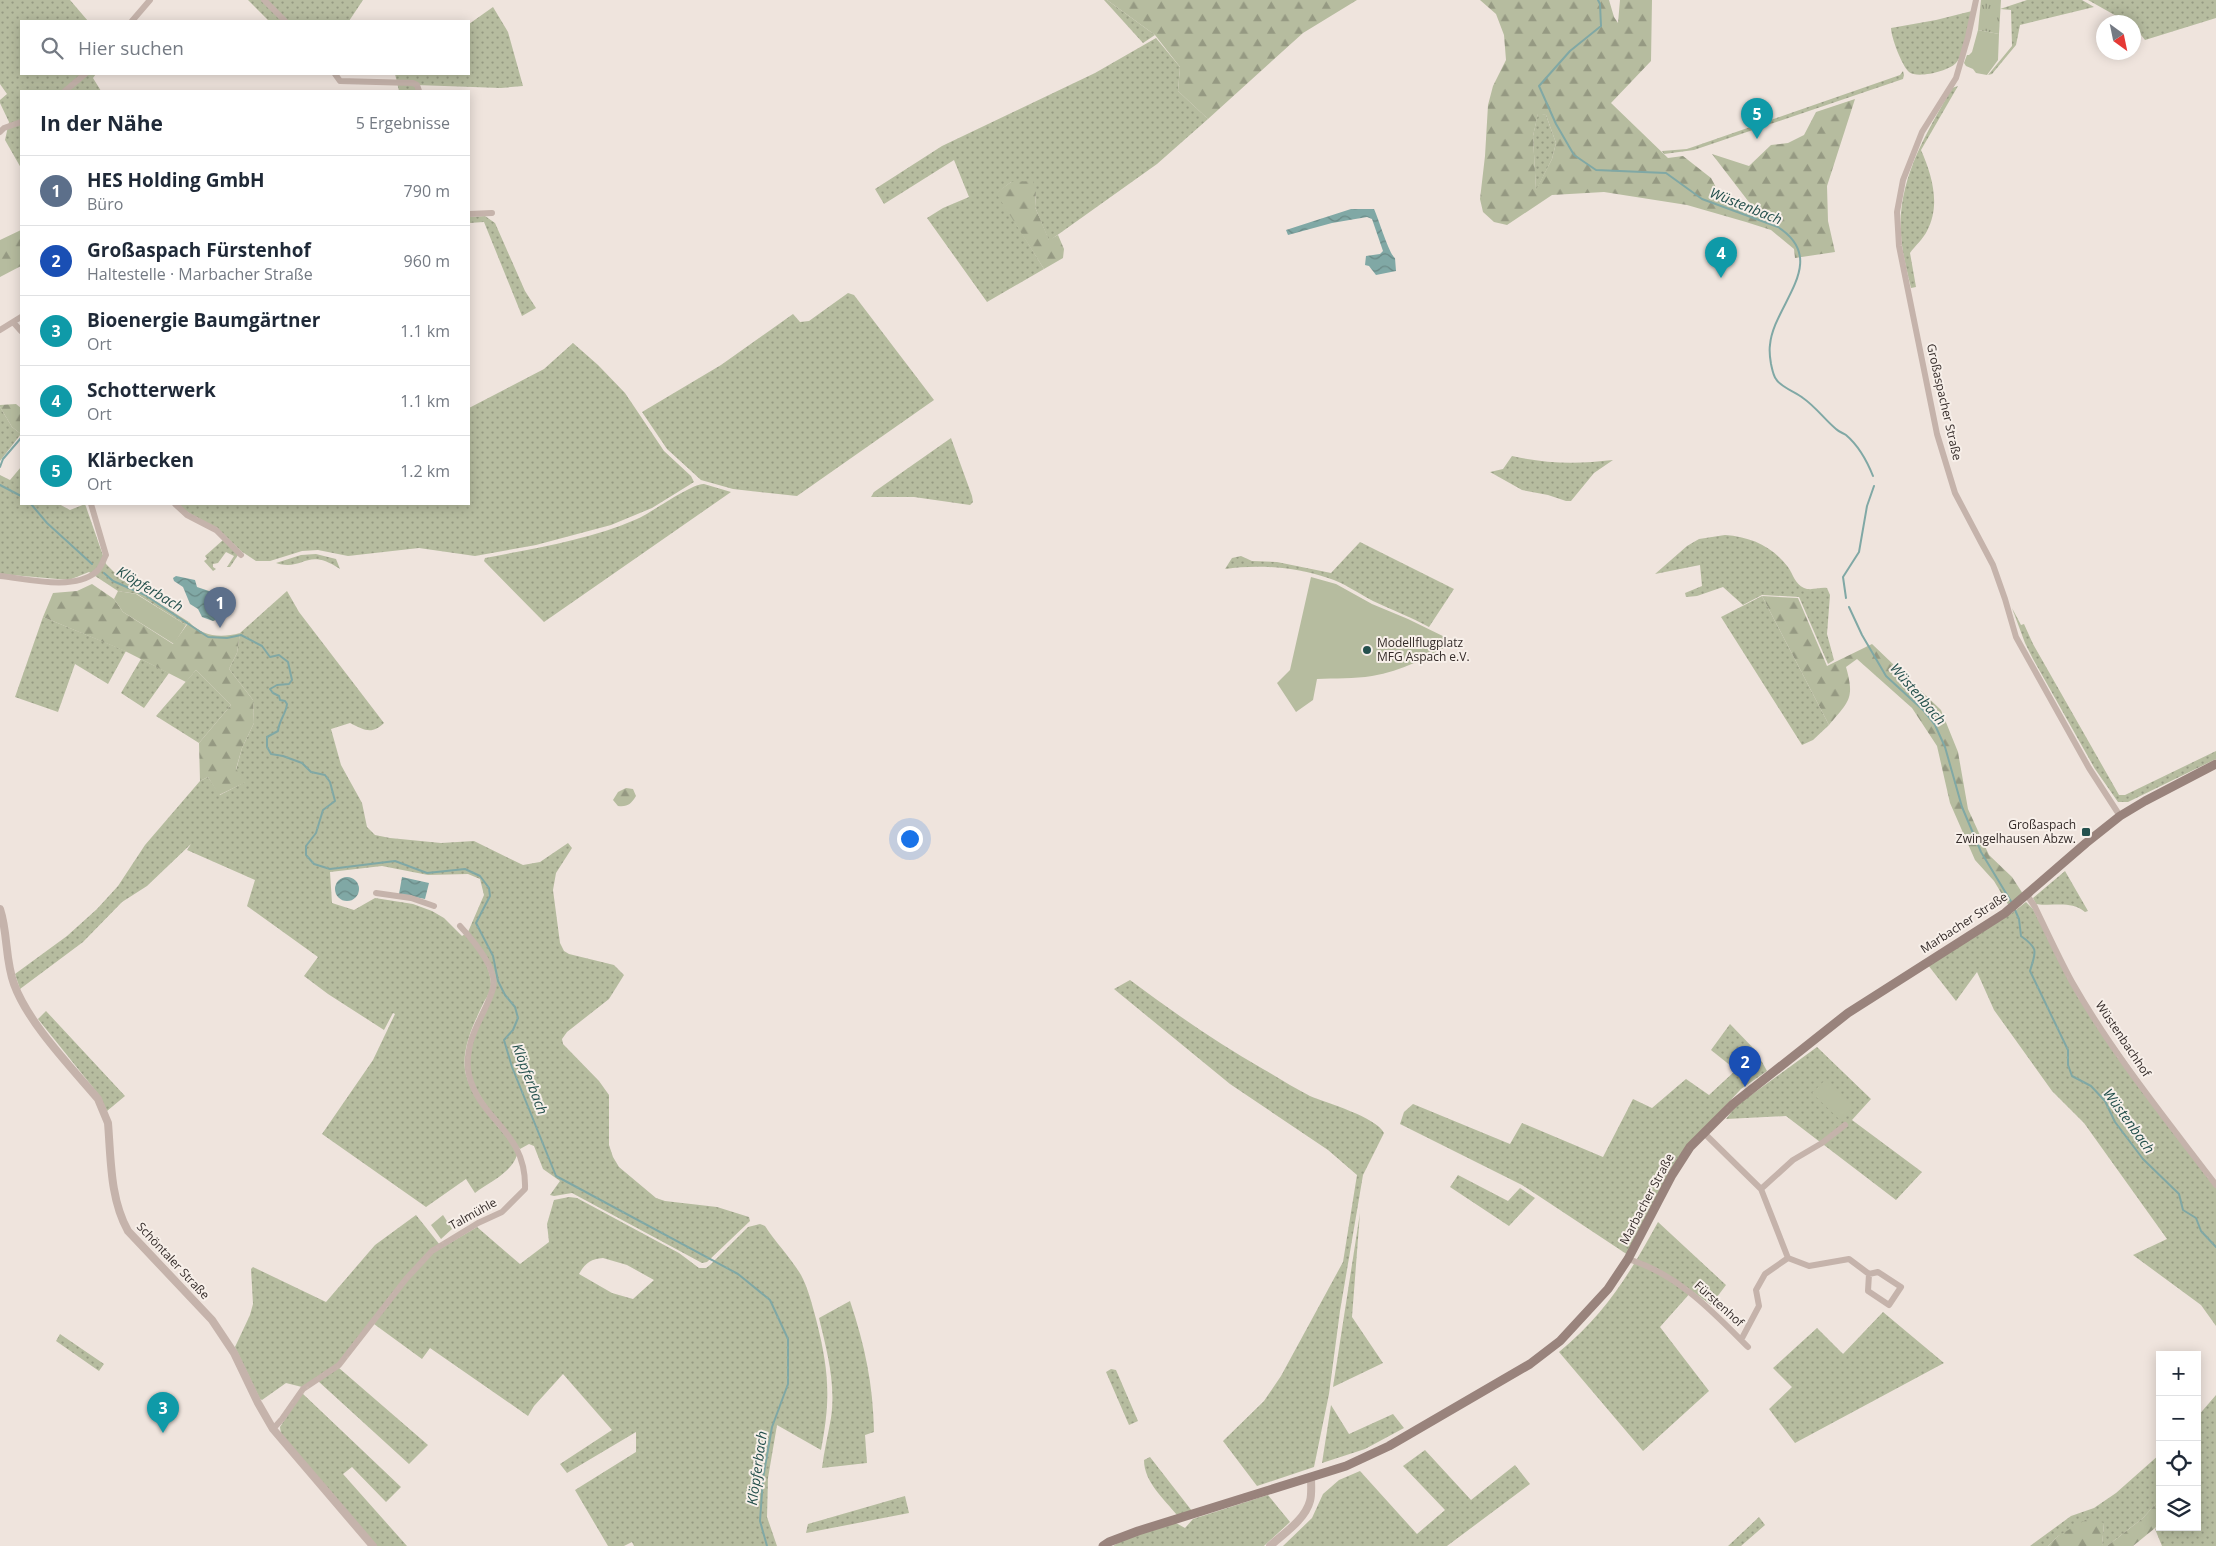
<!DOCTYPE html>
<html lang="de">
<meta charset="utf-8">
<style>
:root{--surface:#fff;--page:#f2f2f3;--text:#1f2937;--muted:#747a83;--line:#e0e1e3;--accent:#2563eb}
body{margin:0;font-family:"Open Sans",sans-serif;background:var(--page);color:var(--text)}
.controls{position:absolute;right:15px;bottom:15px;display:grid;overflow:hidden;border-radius:0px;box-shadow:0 2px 12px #0003}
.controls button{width:45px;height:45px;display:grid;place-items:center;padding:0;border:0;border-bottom:1px solid var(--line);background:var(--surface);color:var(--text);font:25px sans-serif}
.compass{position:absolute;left:2096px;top:15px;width:45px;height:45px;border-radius:50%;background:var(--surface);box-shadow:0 2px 12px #0003;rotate:147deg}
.you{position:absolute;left:909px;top:838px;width:18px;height:18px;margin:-12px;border:4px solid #fff;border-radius:50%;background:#1a73e8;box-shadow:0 0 0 8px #1a73e833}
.badge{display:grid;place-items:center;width:32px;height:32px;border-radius:50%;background:var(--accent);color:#fff;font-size:16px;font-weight:700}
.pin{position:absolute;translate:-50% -41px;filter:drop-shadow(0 1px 2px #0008)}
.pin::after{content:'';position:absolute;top:26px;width:18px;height:15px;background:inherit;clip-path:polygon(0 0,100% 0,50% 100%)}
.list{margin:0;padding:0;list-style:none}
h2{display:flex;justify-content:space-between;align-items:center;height:65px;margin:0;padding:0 20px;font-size:21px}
h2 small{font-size:16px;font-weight:400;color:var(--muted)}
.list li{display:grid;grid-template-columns:32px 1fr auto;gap:15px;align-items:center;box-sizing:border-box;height:70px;padding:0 20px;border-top:1px solid var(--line)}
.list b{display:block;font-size:19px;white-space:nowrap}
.list p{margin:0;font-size:16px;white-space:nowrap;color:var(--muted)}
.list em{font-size:16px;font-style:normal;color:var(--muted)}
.icon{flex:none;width:28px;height:28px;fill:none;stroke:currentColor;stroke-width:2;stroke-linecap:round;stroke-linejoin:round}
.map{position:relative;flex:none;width:2216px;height:1546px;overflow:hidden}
.search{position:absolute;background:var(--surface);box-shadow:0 2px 12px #0003;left:20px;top:20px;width:450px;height:55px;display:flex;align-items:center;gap:12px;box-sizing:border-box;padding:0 18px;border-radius:0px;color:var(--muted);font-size:19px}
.panel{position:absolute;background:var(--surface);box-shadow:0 2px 12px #0003;left:20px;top:90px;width:450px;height:415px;border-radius:0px}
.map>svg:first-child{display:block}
.grass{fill:url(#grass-dots);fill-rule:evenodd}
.forest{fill:url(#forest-firs);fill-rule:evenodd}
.park{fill:url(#park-tufts)}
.pitch{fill:#b6bc9f}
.water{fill:url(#water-waves)}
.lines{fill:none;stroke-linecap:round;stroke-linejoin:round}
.stream{stroke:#80a8a5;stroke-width:2}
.minor{stroke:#c5b3ab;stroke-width:6}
.tertiary{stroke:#c5b3ab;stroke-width:8}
.secondary{stroke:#99837c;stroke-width:9}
.poi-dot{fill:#24504d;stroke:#f7efe9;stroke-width:2}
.labels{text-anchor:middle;stroke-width:4;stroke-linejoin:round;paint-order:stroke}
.street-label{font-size:12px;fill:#342b29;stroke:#f7efe9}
.poi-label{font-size:12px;fill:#342b29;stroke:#f7efe9;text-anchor:start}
.water-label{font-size:14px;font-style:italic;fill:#24504d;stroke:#f7efe9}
</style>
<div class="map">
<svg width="2216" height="1546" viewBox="0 0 2216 1546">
<defs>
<pattern id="grass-dots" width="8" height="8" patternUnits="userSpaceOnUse" patternTransform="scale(1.25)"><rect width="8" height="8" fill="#b6bc9f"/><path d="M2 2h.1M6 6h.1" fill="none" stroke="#959982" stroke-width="1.8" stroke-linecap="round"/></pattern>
<pattern id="forest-firs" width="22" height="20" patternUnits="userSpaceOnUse" patternTransform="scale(1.25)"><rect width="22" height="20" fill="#b6bc9f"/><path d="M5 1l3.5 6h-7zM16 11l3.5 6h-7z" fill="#959982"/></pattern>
<pattern id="park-tufts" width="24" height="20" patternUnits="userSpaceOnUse" patternTransform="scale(1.25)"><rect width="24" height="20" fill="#b6bc9f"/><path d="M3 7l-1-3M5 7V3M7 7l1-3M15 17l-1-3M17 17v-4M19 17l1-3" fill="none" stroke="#959982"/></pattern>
<pattern id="water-waves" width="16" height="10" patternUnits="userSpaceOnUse" patternTransform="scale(1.25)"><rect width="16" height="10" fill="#80a8a5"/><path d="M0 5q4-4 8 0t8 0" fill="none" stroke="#6a8986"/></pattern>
</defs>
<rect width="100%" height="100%" fill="#efe4dd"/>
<path class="grass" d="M0 0H70L88 21H21V74H96L93 78 101 91H21V168L5 140 9 122 0 103V100L7 94 0 84Z
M248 0H363L349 21H269Z
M1104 0H1107L1155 35 1143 43Z
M2027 0H2082L2094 7 2020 25 2016 45 1992 74 1988 75 2012 46 2011 10 2000 9Z
M2088 0H2216V18L2145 40 2134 26V22H2127Z
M493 7 508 32 523 86 501 88 416 85 417 91H399L395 74H469V24Z
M1972 11C1968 24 1965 53 1956 63 1949 71 1917 79 1909 72 1902 66 1891 37 1891 28L1936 20Z
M1156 38 1180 67 1178 91 1208 119 1157 164 1049 241 1035 207 1036 192 1011 182 997 193 1044 269 987 302 927 218 943 208 969 197 954 160 884 204 875 189 942 146 1095 73Z
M1903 71 1904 75 1903 79 1694 150 1664 154 1662 151 1687 149 1900 75Z
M1958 86 1921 150C1932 175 1941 205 1927 231 1923 239 1915 246 1910 253L1916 287 1911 288C1907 270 1902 253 1901 235 1897 180 1926 134 1952 88Z
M1538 113 1546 115 1556 143 1552 159 1536 191 1533 136Z
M485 216 495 223 525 291 536 308 522 316 484 222 469 223V217Z
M848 293 854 295 934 400 797 496 733 489 701 480 667 449 642 412 721 365 793 314 800 322 809 321Z
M573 343 598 365 625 393 664 451 691 476 694 482 652 508 611 525 536 545 475 556 419 548 348 556 318 550 302 551 270 561H256L241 551 218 529 189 513 177 504H469V408L544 369Z
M0 407 12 427 21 434 0 461Z
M951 438 972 496 973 502 970 505 914 497H871L874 492Z
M1512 456C1546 464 1579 464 1613 460L1594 473 1571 501H1566L1548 495 1522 490 1490 472 1503 469Z
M21 467V504H59L70 510 85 504 106 564 121 579 189 622 186 625 137 594 118 591 89 572 69 580 0 574V475L10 480Z
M704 484 731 492 544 622 484 561 485 558C535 548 590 540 637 519 651 513 692 483 704 484Z
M1725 535C1751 537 1772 546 1788 567 1793 574 1795 584 1804 588 1811 591 1819 587 1827 588L1830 595 1827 634 1834 660 1828 664 1799 597 1762 595 1743 605 1723 587 1697 596 1686 597 1685 593 1702 586 1700 565 1655 574 1687 546 1699 539Z
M223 540 238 555 230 567H227L234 556 226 552 218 563 213 564V567L216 569 213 571 204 561 207 559 205 556Z
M1360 542 1454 589 1429 627C1411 617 1392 610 1373 601 1358 593 1344 583 1328 578 1295 567 1258 564 1225 569L1232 558 1241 556 1252 561 1277 562 1331 573Z
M316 554 336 559 340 569C306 546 304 572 276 563L301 555Z
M287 591 299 612 384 723C372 735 364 730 350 723L331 729 341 765 362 803 367 827 375 835 390 838 441 843 474 841 523 865 540 862 568 843 572 848 556 873 553 890 560 943 564 951 569 954 614 965 624 975 609 999 567 1032 562 1039 563 1044 599 1081 609 1095V1145L613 1157 619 1167 656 1198 665 1201 717 1207 749 1217 750 1221 707 1262 702 1263 572 1193 554 1196 550 1195 560 1181 543 1169 534 1146 529 1144 520 1149C503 1125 462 1085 469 1053 474 1031 487 1010 493 988H496L494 971 477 943 468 932 484 895 480 879 468 874 428 875 382 866 330 872 332 903 354 910 375 898 413 904 432 911 444 918 462 936 465 934C476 947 491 966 491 984 491 990 487 997 484 1002 474 1023 460 1050 466 1075 474 1104 500 1127 518 1151 514 1172 491 1181 475 1193L466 1179 426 1207 322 1134 373 1060 395 1014 393 1013 384 1030 328 994 304 976 318 957 247 906 255 880 187 850 191 844 147 886 122 902 83 942 20 989 15 974 67 936 97 909 118 886 145 845 200 781 208 777 220 795 245 782 236 770 242 748 254 723 253 700 229 669 237 653 240 633Z
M1762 596 1829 725 1813 740 1802 745 1721 617Z
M2012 608 2021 625 2024 624 2033 644 2119 795H2125L2216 751V759L2128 802H2118L2095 769 2033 659 2025 643Z
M43 617 126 651 108 684 75 664 58 712 15 697Z
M141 659 169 673 144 708 121 693Z
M196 670 231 705 199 743 156 716Z
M2065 871 2088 911 2085 912C2070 900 2054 907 2036 904L2033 898Z
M2026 902 2033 909 2070 982 2216 1188V1326L2201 1305 2133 1255 2167 1239 2084 1123 2052 1091 1994 1010 1977 972 1956 1001 1928 965 2012 913Z
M1130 980C1173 1012 1217 1043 1263 1069 1279 1078 1294 1088 1310 1096 1327 1103 1376 1117 1384 1133L1363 1175 1340 1311 1329 1394 1314 1467 1257 1486 1223 1441 1264 1401 1281 1376 1343 1262 1357 1175 1328 1150 1230 1084 1114 989Z
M46 1011 125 1096 107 1111 99 1095 38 1019Z
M1730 1024 1756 1051 1767 1071 1741 1089 1700 1133 1628 1255 1522 1185 1400 1124 1404 1112 1413 1104 1510 1144 1522 1123 1603 1157 1633 1099 1652 1108 1686 1079 1709 1095 1736 1070 1711 1050Z
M1817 1047 1871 1099 1852 1120 1922 1172 1896 1200 1786 1116 1726 1119 1736 1106Z
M1458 1175 1508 1201 1520 1188 1535 1198 1509 1226 1450 1187Z
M569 1197 577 1198 679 1253 699 1268H706L710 1265 748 1227 760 1224 765 1226C776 1243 791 1258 801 1275 808 1288 812 1304 816 1319 829 1370 831 1399 821 1450L777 1425 768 1478 767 1517 777 1546H634L632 1542 624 1546H608L575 1490 636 1452V1432L567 1473 560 1464 612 1430 563 1374 534 1406 528 1416 430 1348 422 1359 374 1324 408 1279 433 1253 477 1227 520 1264 549 1242 547 1224 554 1200ZM603 1258 627 1265 654 1280 633 1299 612 1293 579 1274C585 1263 591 1259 603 1258Z
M1360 1213 1352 1317 1383 1363 1333 1387Z
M416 1215 440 1245 425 1255 340 1363 302 1387 286 1383 262 1400 260 1399 235 1347 250 1315 253 1304 251 1269 253 1267 326 1302 375 1245Z
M1658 1222 1726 1285 1711 1305 1692 1291 1660 1327 1709 1391 1643 1451 1559 1352C1606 1313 1629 1275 1658 1222Z
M850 1301C865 1346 873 1384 874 1432L865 1435 867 1463 822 1468C824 1451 828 1435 831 1418 836 1384 827 1351 819 1318Z
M1883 1312 1944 1363 1795 1443 1769 1409 1792 1387 1773 1368 1817 1328 1843 1354Z
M60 1334 104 1364 99 1371 56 1341Z
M339 1368 428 1445 409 1464 318 1381Z
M1111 1369 1116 1370 1138 1421 1129 1425 1106 1372Z
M302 1393 401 1487 386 1502 352 1467 343 1474 407 1546H375L281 1434 280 1427Z
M2216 1395V1546H2162L2155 1529 2160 1524V1527H2197V1417Z
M1331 1405 1349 1434 1393 1414 1404 1428 1365 1449 1322 1463Z
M1425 1450 1471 1500 1515 1465 1530 1484 1447 1546H1283L1312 1518 1323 1494 1339 1480 1360 1471 1417 1534 1445 1510 1403 1466Z
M2160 1454V1499L2143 1518 2107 1546H2102L2104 1523 2058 1536 2048 1546H2030L2071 1516 2094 1508 2116 1493Z
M1150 1457 1192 1511 1177 1515C1164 1499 1144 1482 1144 1460Z
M1268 1495 1290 1522 1264 1546H1113L1124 1539 1176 1523 1185 1528 1193 1519Z
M905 1496 909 1513 806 1533 808 1524Z
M1759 1517 1765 1525 1741 1546H1728Z"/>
<path class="forest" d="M1107 0H1357L1303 33 1208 119 1178 91 1180 67 1155 35Z
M1480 0H1609L1614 17 1618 23 1620 0H1652L1651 61 1611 103 1668 158 1683 156 1711 178 1718 191 1755 210 1712 154 1749 166 1771 145 1788 143 1804 135 1816 112 1855 99 1827 186 1828 221 1835 252 1795 258 1794 249 1771 230 1746 222 1687 205 1604 192 1552 195 1507 225 1494 222 1483 212 1480 199 1485 156 1488 105 1493 86 1506 60 1504 35 1496 14ZM1538 114 1546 115 1556 143 1552 159 1536 190 1533 136Z
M1033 181 1036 192 1035 207 1049 240 1058 235 1064 249 1063 258 1044 269 996 193 1011 182Z
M21 230V266L0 277V240Z
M16 404 21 408V434L12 427 0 407V405Z
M92 584 114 599 123 612 173 644 189 622C203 637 221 638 240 633L237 653 229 669 253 700 254 723 242 748 236 769 246 782 219 795 208 777 200 781 199 743 231 705 196 670 186 682 125 651 43 617 53 593 77 591Z
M1762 596 1798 598 1827 666 1872 644 1941 710 1958 752 1968 809 1989 855 2012 877 2023 894 2009 906 1994 881 1975 860 1950 803 1937 746 1912 708 1857 659 1846 667C1855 699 1849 701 1829 725Z
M626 788 633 789 636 796C631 804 628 807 618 806L613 800 618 792Z
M2160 1499V1524L2133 1546H2107L2143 1518Z
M2089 1518 2104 1523 2102 1546H2048L2058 1536Z"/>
<path class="park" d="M1981 0H2001L1999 34 1978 30Z"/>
<path class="pitch" d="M1978 30 1999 34 1998 60 1987 75 1976 73 1973 69 1966 66 1964 63 1967 55H1969L1972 52Z
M1311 577 1336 584 1372 604 1408 619 1455 642C1428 657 1402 671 1372 676 1354 679 1335 678 1317 679L1313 700 1296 712 1277 683 1290 670Z
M118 591 136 594 186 625 174 644 123 612 114 599Z
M1825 1080 1853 1106 1840 1120 1812 1093Z
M443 1215 452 1229 441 1239 431 1225Z"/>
<path class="water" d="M1351 209H1374C1379 220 1389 254 1395 258L1396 271 1376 275 1369 266 1365 265 1366 256 1380 254 1383 251 1372 219 1367 217 1332 223 1288 235 1286 230Z
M176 576 195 580 197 587 221 595 227 604 222 617 218 614 216 616 218 619 213 621 202 617 198 609 190 604 183 587 174 581 173 578Z
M402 877 429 883 425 899 399 894Z
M335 889a12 12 0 1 1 24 0a12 12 0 1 1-24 0Z"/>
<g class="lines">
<path class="stream" d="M1598 0 1600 4 1601 26 1570 51 1539 86 1556 124 1574 155 1596 170 1666 173 1702 199 1778 227C1831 261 1773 305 1770 345 1769 351 1770 358 1771 364 1772 368 1773 375 1776 379 1780 387 1796 392 1803 398 1816 407 1825 420 1836 429 1839 432 1843 433 1846 435 1859 446 1867 461 1873 476
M0 467 3 459 21 438
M0 485 21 496
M31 504 47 523 92 564
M104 573 113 581 145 595 208 637 227 638 241 635 262 646 270 657 279 655 288 662 292 680 289 684 277 685 270 689 273 693 279 696 280 700 285 701 287 704C286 714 279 720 278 731L267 737V747L271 754 283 756 302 763 311 772 325 775 330 782 335 801 323 810 316 833 306 846V855L314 864 330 869 395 861 427 873 465 869 480 876 489 888 490 896 476 923 493 956 498 981 505 995 515 1007 518 1018 513 1030 504 1040 512 1067 556 1176 738 1274 770 1300 788 1339V1384L772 1427 763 1478 760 1521 767 1546
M1846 598 1843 577 1859 552 1867 506 1874 486
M1849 607 1862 635 1886 676 1923 710 1935 725 1945 747 1962 807 1981 852 2012 903
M2015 910 2019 919 2021 936C2039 949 2036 951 2030 971L2068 1050V1065L2072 1076 2091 1086 2105 1101 2115 1122 2143 1159 2179 1194 2183 1210 2196 1218 2201 1231 2216 1247"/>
<path class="minor" d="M264 0 285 21
M1976 0 1968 37 1956 78 1922 132 1903 180 1897 212 1899 246 1937 434 1955 493 1993 565 2005 599 2016 637 2089 768 2120 816
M132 21 150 0
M335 74 340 81 413 83 417 85 419 91
M65 91 85 74
M0 132 4 128 21 122
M469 214 492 213
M13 322 21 331
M0 330 21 317
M175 504 187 515 216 530 241 555
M0 576C28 579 73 591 96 572 101 568 103 561 106 555L91 504
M376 893 411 898 434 906
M2027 895 2035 907C2047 932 2059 958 2072 982 2113 1054 2166 1119 2216 1185
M1703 1132 1761 1189 1788 1258 1765 1274 1756 1290 1759 1306 1741 1340
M1761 1189 1793 1160 1822 1143 1845 1125
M1788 1258 1809 1266 1849 1259 1869 1274 1868 1291 1889 1305 1901 1287 1878 1272 1869 1274
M1628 1259C1678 1274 1713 1312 1748 1347
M273 1429 282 1419 303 1389 339 1365 406 1279 432 1251 478 1223 502 1212 525 1189C527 1131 480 1121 469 1075 466 1063 468 1052 471 1041 476 1023 489 1005 493 988 498 968 472 939 460 926"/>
<path class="tertiary" d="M0 909C8 933 5 960 14 984 28 1023 71 1067 98 1099L108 1123C111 1159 110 1199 128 1231L212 1320 234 1353 258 1403 273 1429 373 1546
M1270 1546C1283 1534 1305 1520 1310 1501 1312 1494 1311 1485 1311 1477"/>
<path class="secondary" d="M1103 1546 1109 1542 1138 1531 1346 1466 1389 1446 1530 1364 1560 1341 1608 1289 1628 1259 1672 1175 1690 1147 1733 1104 1848 1013 2005 913 2086 843 2120 816 2145 801 2216 764"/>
</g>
<g class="poi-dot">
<circle cx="1367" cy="650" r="5"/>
<rect x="2081" y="827" width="10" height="10" rx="2.5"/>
</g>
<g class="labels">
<g class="street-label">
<text transform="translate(1944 402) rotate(77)" y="4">Großaspacher Straße</text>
<text transform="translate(1964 923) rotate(-33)" y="4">Marbacher Straße</text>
<text transform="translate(2123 1039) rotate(56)" y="4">Wüstenbachhof</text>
<text transform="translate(1647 1199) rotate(-62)" y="4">Marbacher Straße</text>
<text transform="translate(473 1214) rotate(-29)" y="4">Talmühle</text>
<text transform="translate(173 1261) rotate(47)" y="4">Schöntaler Straße</text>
<text transform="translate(1719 1304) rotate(42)" y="4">Fürstenhof</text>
</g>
<g class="poi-label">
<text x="1377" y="647">Modellflugplatz<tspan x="1377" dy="14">MFG Aspach e.V.</tspan></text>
<text x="2076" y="829" text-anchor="end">Großaspach<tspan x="2076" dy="14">Zwingelhausen Abzw.</tspan></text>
</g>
<g class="water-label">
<text transform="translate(1746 206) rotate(22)" y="5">Wüstenbach</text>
<text transform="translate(150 589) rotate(31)" y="5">Klöpferbach</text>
<text transform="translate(1918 694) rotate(49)" y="5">Wüstenbach</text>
<text transform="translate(530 1079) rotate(69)" y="5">Klöpferbach</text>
<text transform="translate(2129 1121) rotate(54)" y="5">Wüstenbach</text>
<text transform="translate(757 1468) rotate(-82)" y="5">Klöpferbach</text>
</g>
</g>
</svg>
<div class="controls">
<button>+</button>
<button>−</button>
<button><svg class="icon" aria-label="locate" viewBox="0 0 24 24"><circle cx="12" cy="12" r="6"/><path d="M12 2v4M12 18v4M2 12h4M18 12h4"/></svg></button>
<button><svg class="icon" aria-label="layers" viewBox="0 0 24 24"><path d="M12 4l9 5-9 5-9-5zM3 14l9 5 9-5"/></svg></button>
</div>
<svg class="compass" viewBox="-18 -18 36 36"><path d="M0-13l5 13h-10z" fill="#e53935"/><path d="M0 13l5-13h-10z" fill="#747a83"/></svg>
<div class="you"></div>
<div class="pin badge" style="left:220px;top:628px;background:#5c6f8a">1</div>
<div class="pin badge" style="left:1745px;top:1087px;background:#1a4fb4">2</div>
<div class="pin badge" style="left:163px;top:1433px;background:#0f9aa8">3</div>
<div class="pin badge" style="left:1721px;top:278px;background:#0f9aa8">4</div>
<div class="pin badge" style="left:1757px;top:139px;background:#0f9aa8">5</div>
<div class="search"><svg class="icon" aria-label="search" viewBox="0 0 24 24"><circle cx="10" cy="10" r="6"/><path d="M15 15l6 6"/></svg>Hier suchen</div>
<section class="panel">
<h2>In der Nähe<small>5 Ergebnisse</small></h2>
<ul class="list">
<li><span class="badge" style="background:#5c6f8a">1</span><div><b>HES Holding GmbH</b><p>Büro</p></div><em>790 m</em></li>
<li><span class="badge" style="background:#1a4fb4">2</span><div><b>Großaspach Fürstenhof</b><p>Haltestelle · Marbacher Straße</p></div><em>960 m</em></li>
<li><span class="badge" style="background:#0f9aa8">3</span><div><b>Bioenergie Baumgärtner</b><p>Ort</p></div><em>1.1 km</em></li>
<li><span class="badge" style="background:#0f9aa8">4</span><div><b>Schotterwerk</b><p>Ort</p></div><em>1.1 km</em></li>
<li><span class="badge" style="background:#0f9aa8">5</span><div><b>Klärbecken</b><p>Ort</p></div><em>1.2 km</em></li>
</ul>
</section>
</div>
